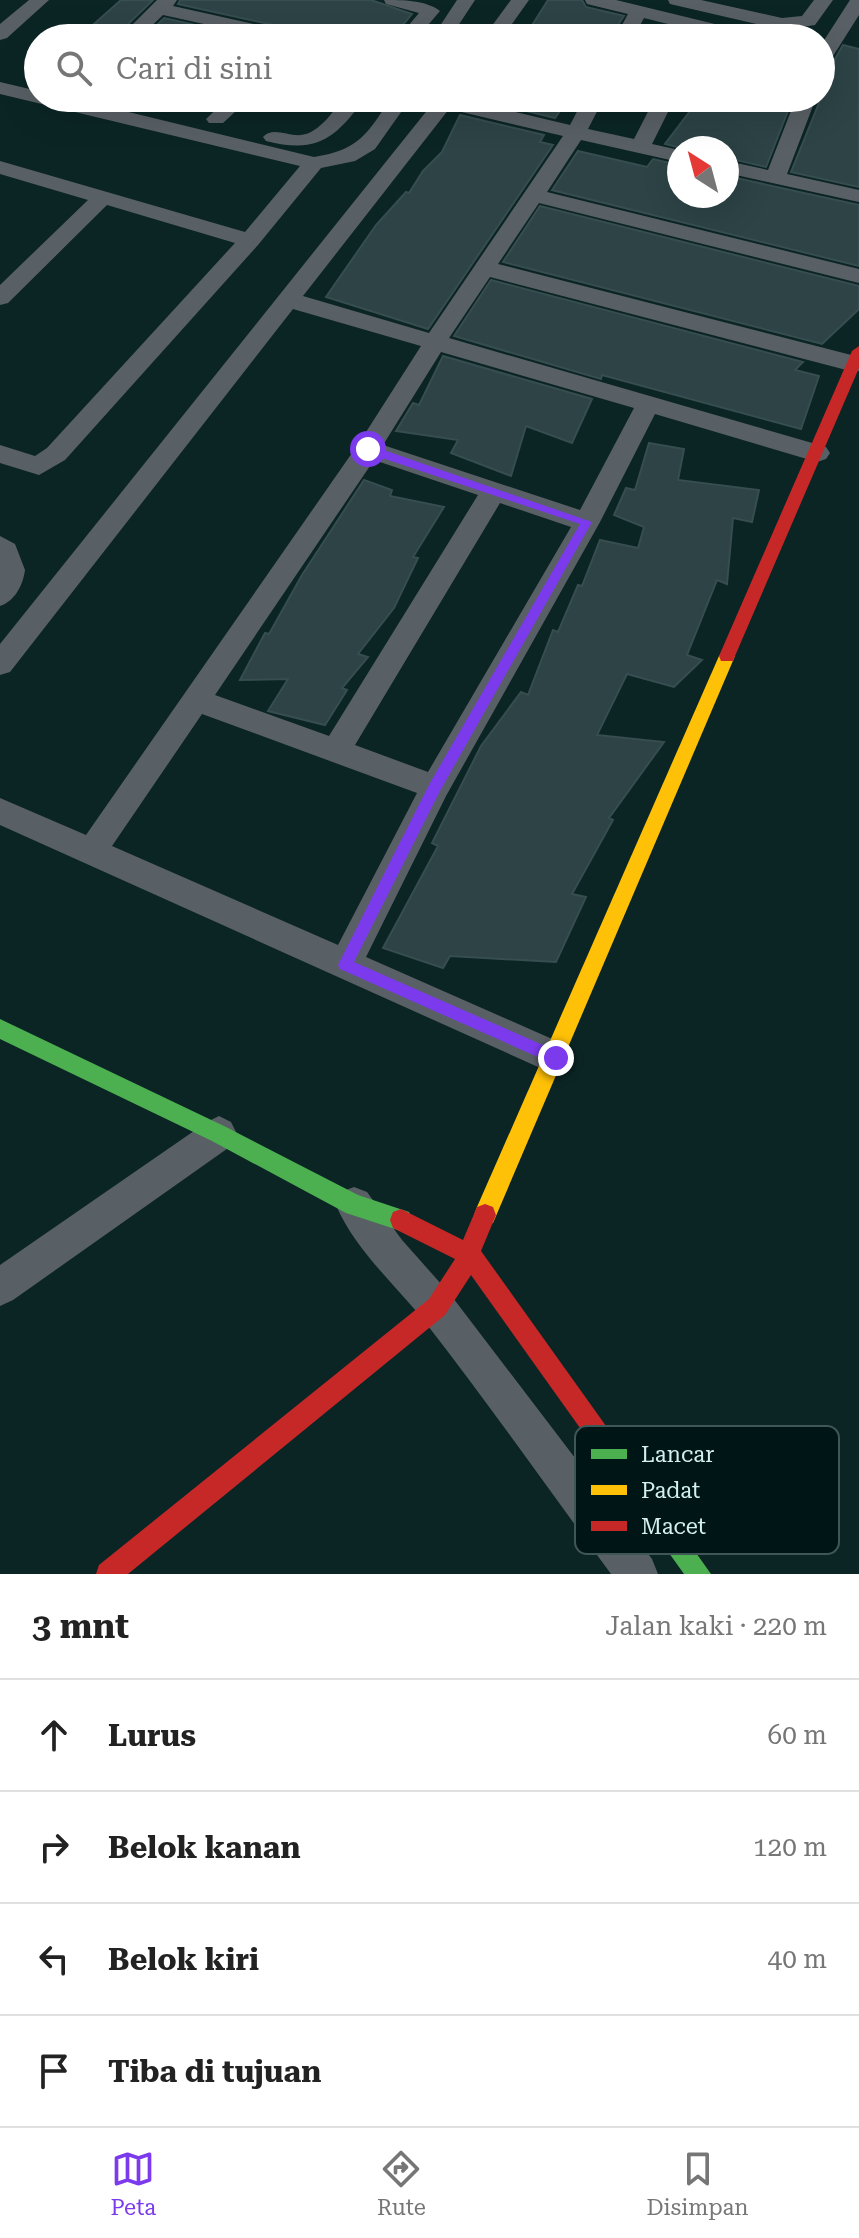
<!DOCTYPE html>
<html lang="id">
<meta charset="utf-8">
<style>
:root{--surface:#fff;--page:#f6f6f6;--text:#222;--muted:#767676;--line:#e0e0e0;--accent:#7c3aed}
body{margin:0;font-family:"Roboto Serif",serif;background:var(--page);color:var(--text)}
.compass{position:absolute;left:667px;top:136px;width:72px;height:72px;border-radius:50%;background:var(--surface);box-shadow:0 8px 32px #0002;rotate:324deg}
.stop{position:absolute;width:24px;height:24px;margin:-18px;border:6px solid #7c3aed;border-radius:50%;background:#fff}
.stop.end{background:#7c3aed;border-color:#fff;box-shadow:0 2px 8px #0008}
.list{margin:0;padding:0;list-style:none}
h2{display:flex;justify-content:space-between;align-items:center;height:104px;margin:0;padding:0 32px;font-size:34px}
h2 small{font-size:26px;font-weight:400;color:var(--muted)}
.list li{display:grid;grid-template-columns:52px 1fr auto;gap:24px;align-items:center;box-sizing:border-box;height:112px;padding:0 32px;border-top:2px solid var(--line)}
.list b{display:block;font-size:30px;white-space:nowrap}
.list em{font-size:26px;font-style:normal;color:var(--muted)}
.icon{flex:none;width:44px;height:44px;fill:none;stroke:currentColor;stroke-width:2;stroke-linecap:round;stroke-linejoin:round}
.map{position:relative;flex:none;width:859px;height:1574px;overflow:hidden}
.search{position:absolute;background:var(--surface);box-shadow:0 8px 32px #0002;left:24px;right:24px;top:24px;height:88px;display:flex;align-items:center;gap:20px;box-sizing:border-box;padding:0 28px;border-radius:44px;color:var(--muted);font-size:30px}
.sheet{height:552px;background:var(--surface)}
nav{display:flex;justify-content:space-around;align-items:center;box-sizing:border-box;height:112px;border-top:2px solid var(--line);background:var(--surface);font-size:22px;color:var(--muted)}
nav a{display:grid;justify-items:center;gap:4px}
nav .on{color:var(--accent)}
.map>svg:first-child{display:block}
.building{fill:#2d4346;stroke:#374d50;stroke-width:2}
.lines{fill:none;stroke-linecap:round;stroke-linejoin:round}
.street{fill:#596065;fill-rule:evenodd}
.fast{fill:#4caf50;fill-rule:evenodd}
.slow{fill:#ffc107;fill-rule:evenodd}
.jam{fill:#c62828;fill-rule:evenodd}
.route{fill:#7c3aed}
.key{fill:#001515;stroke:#405757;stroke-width:2}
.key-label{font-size:22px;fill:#d4f0f0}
</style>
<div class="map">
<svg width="859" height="1574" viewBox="0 0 859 1574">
<rect width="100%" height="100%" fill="#0b2525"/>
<path class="building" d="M121 0H153L122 30 94 24Z
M180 0H371L412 14 392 38H304L300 31 178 4Z
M548 0H582L586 7 624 16 609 38H524Z
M164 18 253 38 146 36Z
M843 45 859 49V187L791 172 821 98V69L831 66Z
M473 98H569L555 118Z
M700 98H793L766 167 727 158V148H681L665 144Z
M460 115 544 135 540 142 553 145 428 329 326 297 376 225 406 192 409 193 423 171 442 152Z
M578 151 647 167 653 159 679 165V196H727V176L859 205V266L552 190Z
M540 206 859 286V309L822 344 503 262Z
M491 280 803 362 795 370 819 376 801 429 602 375 601 379 454 336Z
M443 356 592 399 572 443 526 426 511 476 451 453 458 440 396 431 413 403 419 405Z
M649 443 684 449 678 480 759 490 752 522 733 518 727 584 717 580 687 655 702 660 674 687 627 674 597 735 664 742 609 818 613 820 572 894 586 897 556 962 450 956 443 968 383 948 438 846 432 843 481 746 521 692 528 695 553 630 558 632 578 585 582 586 600 540 638 548 644 527 614 515 626 488 635 490Z
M364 480 392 490 390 496 444 507 413 557 418 558 394 608 358 654 368 657 342 688 347 690 325 725 268 711 288 679 240 680 265 633 269 634 302 575Z"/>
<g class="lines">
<path class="street" d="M29 0H49L7 38 0 40V24Z
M157 0H177L173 6 299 34 301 38H267L163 15 139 38H119Z
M384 0C403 0 426 0 440 11L417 38H398L419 13 386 4Z
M457 0H475L450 38H432Z
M511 0H529L502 38H483Z
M585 0H616L756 34 758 38H725L708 34 705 38H687L692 30 644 18 633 38H615L628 14 587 4Z
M668 0H701L782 18 802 16 814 0H833L815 25 782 30 670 4Z
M850 0H859V15L828 64 821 66V45Z
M0 82 38 91V98H71L314 157C359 150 367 134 391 98H411L375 149 355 161 321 168 258 245 65 460 39 475 0 463V445L35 456 47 448 235 243 107 205 8 303 0 305V285L88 200 0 174V161L245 232 300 166 0 94Z
M228 98H250L223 123H209L206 119Z
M344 98H365C335 139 317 154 266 141L263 137C274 125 291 139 306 134 322 129 334 110 344 98Z
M437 98H457L570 125 584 98H604L588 129 634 139 655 98H675L652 144 679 150V162L581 140 547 192 859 269V283L539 203 498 264 859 357V371L854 372 490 277 449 338 826 447 830 453 826 459 817 462 655 414 600 522 446 796 366 957 568 1046 573 1058 568 1070 556 1075 0 825V798L86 835 359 443 421 346 293 309 10 672 0 675V644ZM449 109 563 136 429 333 303 296ZM441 352 634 408 580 510 383 445ZM374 460 478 495 329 736 215 695ZM500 503 571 527 428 772 355 745ZM202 714 417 793 338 945 112 846Z
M796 98H816L787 174 859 190V202L727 173V161L768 170Z
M0 536 15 544 25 570C23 585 15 601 0 606Z
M219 1116 231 1122 237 1134 231 1146 13 1300 0 1306V1265L207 1122Z
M354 1187 367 1192 402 1240 450 1294 652 1559 658 1574H611C549 1490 489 1404 425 1322 395 1284 355 1250 336 1205L341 1192Z"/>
<path class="fast" d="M0 1019 226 1127 358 1195 409 1212 412 1220 409 1228 401 1231 346 1213 212 1141 0 1039Z
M603 1429 611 1433 711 1574H684L595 1449 591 1441 595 1433Z"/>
<path class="slow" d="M727 649 735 656 493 1223 485 1226 477 1223 474 1215 477 1207 719 656Z"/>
<path class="jam" d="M859 346V368L735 656 733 661H721L719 656 852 351Z
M485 1204 493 1207 496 1215 481 1251 611 1433 615 1441 611 1449 603 1453 595 1449 471 1275 445 1315 128 1574H96L99 1565 429 1299 455 1259 393 1228 390 1220 393 1212 401 1209 463 1240 477 1207Z"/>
</g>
<path class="route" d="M364 446H372L592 522 440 791 354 962 561 1053V1063L556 1065 340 969 338 965 430 783 580 524 364 452Z"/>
<rect x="575" y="1426" width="264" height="128" rx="12" class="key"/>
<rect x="591" y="1449" width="36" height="10" fill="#4caf50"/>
<rect x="591" y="1485" width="36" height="10" fill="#ffc107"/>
<rect x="591" y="1521" width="36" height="10" fill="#c62828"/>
<g class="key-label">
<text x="641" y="1462">Lancar</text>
<text x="641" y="1498">Padat</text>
<text x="641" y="1534">Macet</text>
</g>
</svg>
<svg class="compass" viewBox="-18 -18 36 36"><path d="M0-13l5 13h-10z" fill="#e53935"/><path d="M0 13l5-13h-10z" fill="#767676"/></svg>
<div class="stop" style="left:368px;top:449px"></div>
<div class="stop end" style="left:556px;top:1058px"></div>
<div class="search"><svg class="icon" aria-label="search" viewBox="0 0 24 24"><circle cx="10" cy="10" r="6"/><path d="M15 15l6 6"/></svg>Cari di sini</div>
</div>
<section class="sheet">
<h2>3 mnt<small>Jalan kaki · 220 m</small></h2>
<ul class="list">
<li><svg class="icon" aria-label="ahead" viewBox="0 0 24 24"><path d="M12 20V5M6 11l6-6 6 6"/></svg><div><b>Lurus</b></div><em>60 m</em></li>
<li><svg class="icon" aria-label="right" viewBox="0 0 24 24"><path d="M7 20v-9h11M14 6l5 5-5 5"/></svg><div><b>Belok kanan</b></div><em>120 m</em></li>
<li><svg class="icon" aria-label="left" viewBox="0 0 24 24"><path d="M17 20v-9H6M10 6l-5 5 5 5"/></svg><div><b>Belok kiri</b></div><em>40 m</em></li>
<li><svg class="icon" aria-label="arrive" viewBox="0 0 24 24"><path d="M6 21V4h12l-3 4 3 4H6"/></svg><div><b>Tiba di tujuan</b></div></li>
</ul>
</section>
<nav>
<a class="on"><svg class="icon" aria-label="map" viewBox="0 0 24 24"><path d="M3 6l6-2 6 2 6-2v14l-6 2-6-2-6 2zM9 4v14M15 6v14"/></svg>Peta</a>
<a><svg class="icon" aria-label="directions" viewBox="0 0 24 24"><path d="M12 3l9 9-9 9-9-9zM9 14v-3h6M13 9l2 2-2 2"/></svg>Rute</a>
<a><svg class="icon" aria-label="saved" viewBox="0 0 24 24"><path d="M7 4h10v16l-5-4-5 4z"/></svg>Disimpan</a>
</nav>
